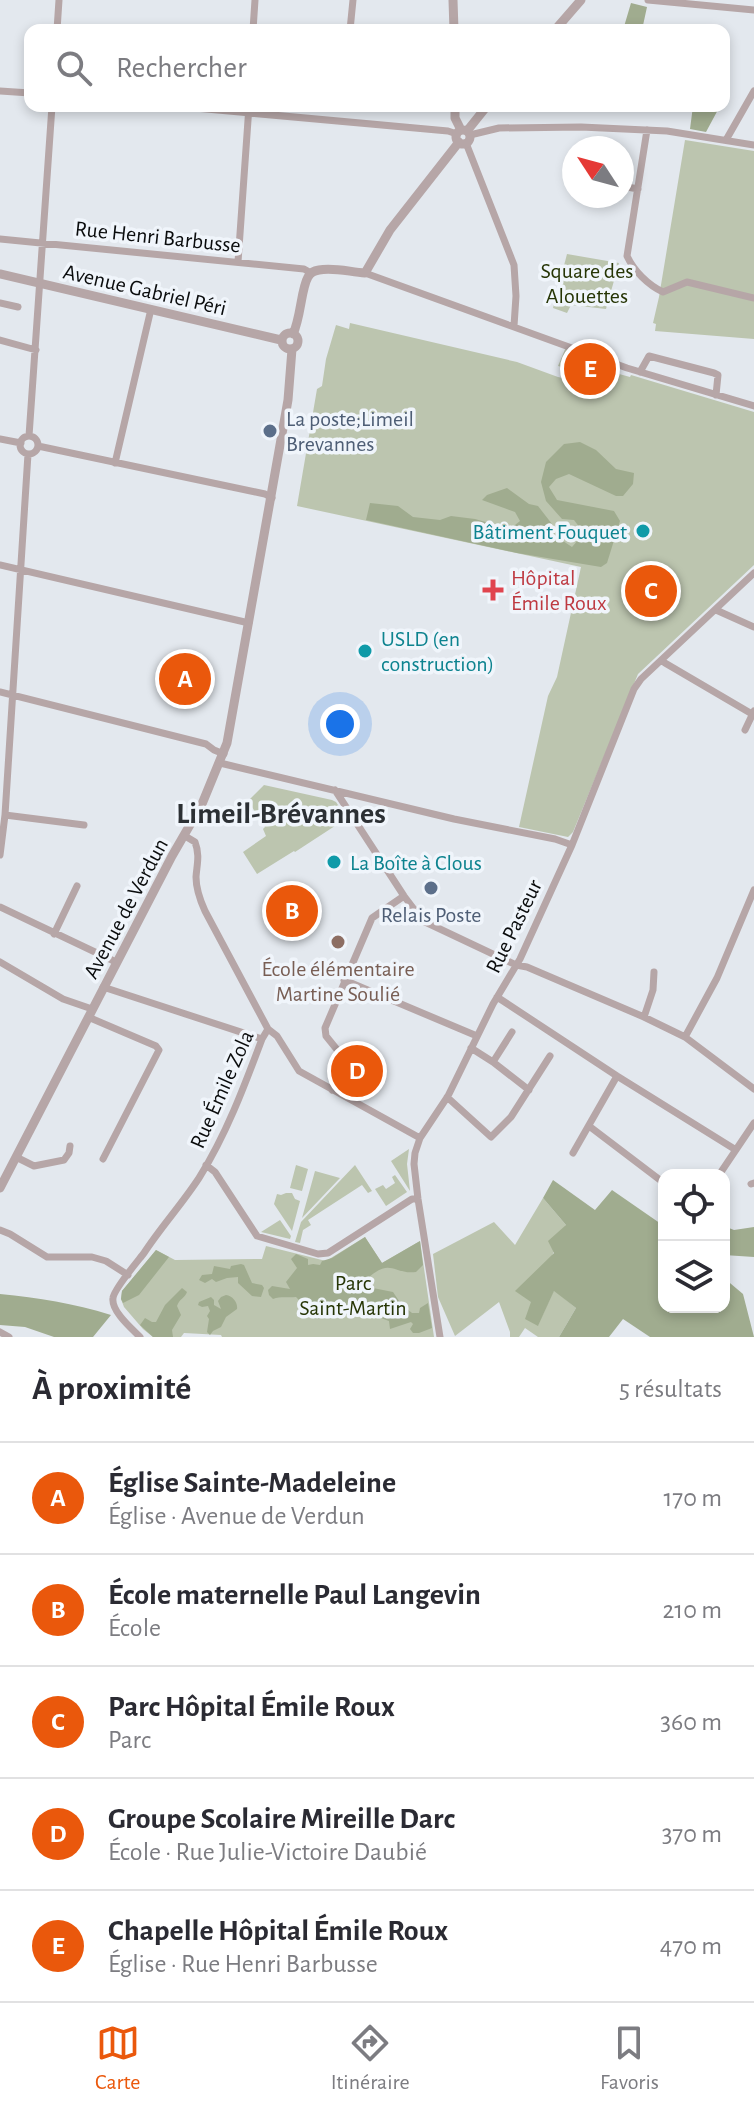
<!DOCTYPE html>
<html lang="fr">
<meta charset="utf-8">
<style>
:root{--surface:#fff;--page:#f7f7f7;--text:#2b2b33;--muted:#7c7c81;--line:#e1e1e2;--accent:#ea580c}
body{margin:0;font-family:"Alegreya Sans",sans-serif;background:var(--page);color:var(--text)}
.controls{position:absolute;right:24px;bottom:24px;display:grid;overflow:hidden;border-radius:16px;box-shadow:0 4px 12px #0003}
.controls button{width:72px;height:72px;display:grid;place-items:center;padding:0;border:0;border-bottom:2px solid var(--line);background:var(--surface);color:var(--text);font:40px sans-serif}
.compass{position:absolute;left:562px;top:136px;width:72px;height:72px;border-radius:50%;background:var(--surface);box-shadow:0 4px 12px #0003;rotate:306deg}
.you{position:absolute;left:340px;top:724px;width:28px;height:28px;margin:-20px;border:6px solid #fff;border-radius:50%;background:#1a73e8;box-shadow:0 0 0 12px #1a73e833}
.badge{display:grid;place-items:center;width:52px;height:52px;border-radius:50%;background:var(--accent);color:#fff;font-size:26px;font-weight:700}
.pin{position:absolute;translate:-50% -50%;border:4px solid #fff;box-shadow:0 2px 8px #0006}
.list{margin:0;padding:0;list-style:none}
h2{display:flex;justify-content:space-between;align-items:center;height:104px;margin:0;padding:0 32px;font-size:34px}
h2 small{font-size:26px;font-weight:400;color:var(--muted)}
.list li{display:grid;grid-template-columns:52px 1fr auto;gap:24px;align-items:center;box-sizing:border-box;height:112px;padding:0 32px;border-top:2px solid var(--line)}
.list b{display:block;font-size:30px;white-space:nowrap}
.list p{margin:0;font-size:26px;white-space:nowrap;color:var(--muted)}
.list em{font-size:26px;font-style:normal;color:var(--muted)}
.icon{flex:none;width:44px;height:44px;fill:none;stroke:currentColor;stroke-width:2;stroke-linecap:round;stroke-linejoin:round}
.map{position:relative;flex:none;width:754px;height:1337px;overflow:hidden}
.search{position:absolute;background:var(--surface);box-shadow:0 4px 12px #0003;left:24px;right:24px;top:24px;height:88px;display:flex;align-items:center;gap:20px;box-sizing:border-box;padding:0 28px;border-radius:16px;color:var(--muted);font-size:30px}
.sheet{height:664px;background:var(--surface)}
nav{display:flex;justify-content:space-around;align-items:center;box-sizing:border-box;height:112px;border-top:2px solid var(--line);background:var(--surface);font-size:22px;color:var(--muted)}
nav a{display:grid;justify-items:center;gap:4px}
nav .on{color:var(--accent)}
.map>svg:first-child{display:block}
.green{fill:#bcc5af}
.forest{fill:#a0ac8f}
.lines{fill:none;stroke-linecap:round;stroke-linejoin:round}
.minor{stroke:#b6a6a7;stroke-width:7}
.tertiary{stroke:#b6a6a7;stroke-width:9}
.service-dot{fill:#5c6f8a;stroke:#f0f5fb;stroke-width:3}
.culture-dot{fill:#0f9aa8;stroke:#f0f5fb;stroke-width:3}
.health-dot{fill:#e0444e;stroke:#f0f5fb;stroke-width:3}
.education-dot{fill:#8d6e63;stroke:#f0f5fb;stroke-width:3}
.labels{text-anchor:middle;stroke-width:7;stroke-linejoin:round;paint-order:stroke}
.street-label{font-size:22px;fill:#0a0c0d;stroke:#f0f5fb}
.park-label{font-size:22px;fill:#263505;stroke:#f0f5fb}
.service-label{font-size:22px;fill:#4e5e75;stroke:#f0f5fb;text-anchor:start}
.culture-label{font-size:22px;fill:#0d838f;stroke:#f0f5fb;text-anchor:start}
.health-label{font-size:22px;fill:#be3a42;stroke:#f0f5fb;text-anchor:start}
.education-label{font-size:22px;fill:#785e54;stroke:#f0f5fb}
.district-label{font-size:30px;font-weight:bold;fill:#2c3034;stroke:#f0f5fb}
</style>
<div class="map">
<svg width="754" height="1337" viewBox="0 0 754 1337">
<rect width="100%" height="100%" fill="#e3e8ee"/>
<path class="green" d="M685 140 754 151V339L655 331 656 324 653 323 659 297Z
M567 254 619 263 606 309 571 305 567 313 553 308Z
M350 323 517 362 558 377 579 382 583 380V374L576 367 562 370V367L558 366 566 347 590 358V361L612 372 630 377 631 375 754 412V565L638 674 573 832 568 837 519 827 548 696 557 677 581 567 297 506 317 389 322 386 326 359 336 325 349 329Z
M264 785 332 800 336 802 346 817 341 822 295 852 294 851 257 874 243 852 266 836 263 829 265 827 248 801Z
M409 1149 407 1164 410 1191 391 1161Z
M296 1165 308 1169 302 1191 290 1188Z
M355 1165 372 1191 368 1193 362 1185 308 1220 311 1225 303 1230 300 1243 295 1242 301 1222Z
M315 1171 340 1178 302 1218Z
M395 1175 407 1192 386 1206 375 1189 383 1185 386 1189 395 1183 392 1177Z
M286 1193H292L295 1199 300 1201 292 1231 274 1204 277 1194 281 1195Z
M543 1198 566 1225 531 1302 538 1325 554 1290 576 1308 559 1337H538L525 1328 519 1337H510V1332L499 1302 455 1336 438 1297 433 1254 494 1222 515 1245Z
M280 1220 291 1236 290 1239 261 1232Z
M365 1237 382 1263 420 1241 434 1337H222L221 1335 184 1333 181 1337H153L143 1329 124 1307 121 1299 122 1291 156 1250 175 1260 262 1259 266 1246 326 1261Z"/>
<path class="forest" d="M631 3 647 7 642 30H623Z
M693 106H720L706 132 690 129Z
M580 442 596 450 616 469 634 473 633 484 623 496H616L569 474 556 479 549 487 557 500 614 511 620 521 607 563 601 567 517 553 366 520 370 503 398 506 413 517 440 520 451 516 475 519 510 529 520 521 515 512 482 500 487 495 507 488 529 504 538 506 552 524 557 537 572 547 579 539 580 528 574 520 562 519 546 501 541 482 546 462 564 444Z
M553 1180 595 1210 612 1190 664 1226V1307H724V1278L743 1294 754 1337H650L623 1319 609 1337H559L576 1308 554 1291 538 1326 525 1319 531 1302 515 1291 554 1253 548 1241 566 1225 543 1198Z
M724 1226 734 1230 754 1227V1257L724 1255Z
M365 1237 382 1263 420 1241 423 1265 416 1272C393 1275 391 1256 366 1280L368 1287 393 1292 401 1304 412 1313H419L420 1308 428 1303 432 1328 419 1333H413L410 1329 413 1324 411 1322 390 1329 389 1321C385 1320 382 1318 379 1317 365 1313 368 1325 354 1308L317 1319 310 1312 311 1303H302L296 1297C288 1298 281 1296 273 1299L269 1295 268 1290 272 1286 290 1289 286 1282 297 1268 291 1259 296 1254 308 1259V1265L313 1264 320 1265 322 1261 332 1258Z
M156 1250 169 1257 139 1295 123 1303 121 1299 122 1291Z
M241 1264 244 1265 252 1283 262 1285 264 1288 261 1297 252 1296 238 1283V1277L227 1278 216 1282 212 1279 205 1283 199 1280 202 1275 212 1274 214 1266 230 1269 231 1266Z
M182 1288 187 1292C185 1298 179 1299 177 1306L181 1315 172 1330 173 1337H153L140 1325 145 1318 152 1322H156L165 1305Z
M0 1294C39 1298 73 1303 111 1315L93 1337H54L25 1327 0 1325Z
M226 1295C233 1296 238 1303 237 1309L226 1317 221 1327 213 1331 210 1335 207 1332 209 1319 207 1316 210 1311 208 1306 202 1307 198 1305 199 1302 211 1297 214 1300V1305L221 1309 218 1301 221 1297Z"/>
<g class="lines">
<path class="minor" d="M648 0 754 10
M57 30 59 0
M253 30 255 0
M350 30 353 0
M0 91 30 93
M173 106 448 131 457 134
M647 130 627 256C634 271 648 285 663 292L687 282 754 298
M470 135 499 128 581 127 667 131 754 145
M726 140 754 91
M466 143 514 265 516 296 514 326
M622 186 638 189
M0 239 304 269 311 273
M238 262 249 106
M365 273 627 368 754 406
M0 303 18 307
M0 340 36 350
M640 372 649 356 714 373 718 375 716 395
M29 436 52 106
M20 445a9 9 0 1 1 18 0a9 9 0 1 1-18 0Z
M0 439 21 443
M38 446 265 494 272 498
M115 463 151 309
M0 565 249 623
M716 610 754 627
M662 660 665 663 752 714
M0 692 206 744 214 750 224 754
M745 730 754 711
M220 763 454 819 555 839 572 845
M335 790 404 896 423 921 516 965 527 967 644 1017 685 1037 754 1089
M5 815 84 825
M185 836 195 842C200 855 197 864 196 877 196 889 200 900 205 911L268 1029 277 1036 299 1071 420 1138
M0 855 5 815 28 454
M0 907 116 962
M54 934 77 886
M0 962 63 999 92 1009
M344 980 477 1036
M103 987 262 1039
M497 997 617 1076 736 1150
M88 1017 156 1046 159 1050 103 1159
M644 1017 653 990 654 972
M685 1037 717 978 754 890
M471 1048 493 1062 529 1090
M493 1062 512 1032
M332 1090 336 1082 343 1057 326 1036 325 1028 372 918 404 896
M447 1097 491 1137 511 1117 550 1056
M589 1126 664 1183
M573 1153 617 1076
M16 1157 34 1166 64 1160 69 1153 70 1146
M206 1165 215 1172 257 1236 318 1254 328 1253 412 1199H418
M719 1175 754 1123
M751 1184 754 1183
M0 1230 10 1234 47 1257H92L106 1261 128 1275
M0 1332 9 1337
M140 1337C131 1328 111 1311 113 1298 114 1289 137 1262 144 1253 161 1227 182 1204 199 1178 226 1135 244 1087 262 1039L268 1029
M440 1337 418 1199 414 1164 415 1153 420 1138 448 1096 493 1004 520 959 572 845 634 689 641 679 754 573"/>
<path class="tertiary" d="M453 0 454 30
M555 30 581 0
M455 106V118L461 130
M456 137a7 7 0 1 1 14 0a7 7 0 1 1-14 0Z
M467 131 487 106
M0 274 281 340
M282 341a8 8 0 1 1 16 0a8 8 0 1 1-16 0Z
M293 334C301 317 301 289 308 277 311 272 314 271 319 270 333 267 350 272 365 273L390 230 459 142
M0 1188 172 856 202 804 227 743 288 400 292 349"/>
</g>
<g class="service-dot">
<circle cx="270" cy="431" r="8"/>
<circle cx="431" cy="888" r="8"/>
</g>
<g class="culture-dot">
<circle cx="643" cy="531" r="8"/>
<circle cx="365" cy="651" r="8"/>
<circle cx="334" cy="862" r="8"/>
</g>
<path class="health-dot" d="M489 578h8v8h8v8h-8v8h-8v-8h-8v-8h8z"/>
<circle class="education-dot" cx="338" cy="942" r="8"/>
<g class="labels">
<g class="street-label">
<text transform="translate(158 236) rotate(6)" y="8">Rue Henri Barbusse</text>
<text transform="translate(145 289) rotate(13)" y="8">Avenue Gabriel Péri</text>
<text transform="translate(125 908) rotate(-62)" y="8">Avenue de Verdun</text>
<text transform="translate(513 926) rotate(-64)" y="8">Rue Pasteur</text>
<text transform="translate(221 1089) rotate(-66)" y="8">Rue Émile Zola</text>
</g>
<g class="park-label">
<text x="587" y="278">Square des<tspan x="587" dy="25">Alouettes</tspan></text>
<text x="353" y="1290">Parc<tspan x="353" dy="25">Saint-Martin</tspan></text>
</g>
<g class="service-label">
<text x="286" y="426">La poste;Limeil<tspan x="286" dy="25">Brevannes</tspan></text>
<text x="431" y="922" text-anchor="middle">Relais Poste</text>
</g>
<g class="culture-label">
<text x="627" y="539" text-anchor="end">Bâtiment Fouquet</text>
<text x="381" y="646">USLD (en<tspan x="381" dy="25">construction)</tspan></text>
<text x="350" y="870">La Boîte à Clous</text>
</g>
<g class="health-label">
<text x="511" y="585">Hôpital<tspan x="511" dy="25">Émile Roux</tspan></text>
</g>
<g class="education-label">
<text x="338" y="976">École élémentaire<tspan x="338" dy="25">Martine Soulié</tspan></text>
</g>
<g class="district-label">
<text x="281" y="823">Limeil-Brévannes</text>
</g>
</g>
</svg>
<div class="controls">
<button><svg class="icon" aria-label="locate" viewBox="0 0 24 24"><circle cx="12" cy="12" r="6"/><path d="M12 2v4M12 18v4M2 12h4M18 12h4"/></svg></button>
<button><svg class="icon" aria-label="layers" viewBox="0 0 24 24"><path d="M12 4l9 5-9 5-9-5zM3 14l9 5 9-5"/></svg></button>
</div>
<svg class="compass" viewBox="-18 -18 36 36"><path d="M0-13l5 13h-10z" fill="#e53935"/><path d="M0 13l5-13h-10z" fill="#7c7c81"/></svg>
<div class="you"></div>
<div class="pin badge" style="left:185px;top:679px">A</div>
<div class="pin badge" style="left:292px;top:911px">B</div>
<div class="pin badge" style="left:651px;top:591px">C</div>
<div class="pin badge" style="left:357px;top:1071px">D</div>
<div class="pin badge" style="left:590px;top:369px">E</div>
<div class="search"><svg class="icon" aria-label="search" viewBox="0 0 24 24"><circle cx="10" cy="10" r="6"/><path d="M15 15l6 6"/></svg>Rechercher</div>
</div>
<section class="sheet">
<h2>À proximité<small>5 résultats</small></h2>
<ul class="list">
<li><span class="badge">A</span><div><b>Église Sainte-Madeleine</b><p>Église · Avenue de Verdun</p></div><em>170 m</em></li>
<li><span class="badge">B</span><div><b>École maternelle Paul Langevin</b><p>École</p></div><em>210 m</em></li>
<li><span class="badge">C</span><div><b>Parc Hôpital Émile Roux</b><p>Parc</p></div><em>360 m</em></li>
<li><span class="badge">D</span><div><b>Groupe Scolaire Mireille Darc</b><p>École · Rue Julie-Victoire Daubié</p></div><em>370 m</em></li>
<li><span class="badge">E</span><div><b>Chapelle Hôpital Émile Roux</b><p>Église · Rue Henri Barbusse</p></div><em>470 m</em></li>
</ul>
</section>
<nav>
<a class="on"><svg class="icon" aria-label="map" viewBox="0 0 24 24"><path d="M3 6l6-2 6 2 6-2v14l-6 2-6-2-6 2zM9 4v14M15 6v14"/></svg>Carte</a>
<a><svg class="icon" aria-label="directions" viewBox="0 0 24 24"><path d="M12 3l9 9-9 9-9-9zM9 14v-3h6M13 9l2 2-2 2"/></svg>Itinéraire</a>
<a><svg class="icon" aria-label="saved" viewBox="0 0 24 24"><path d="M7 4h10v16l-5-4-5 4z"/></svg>Favoris</a>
</nav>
